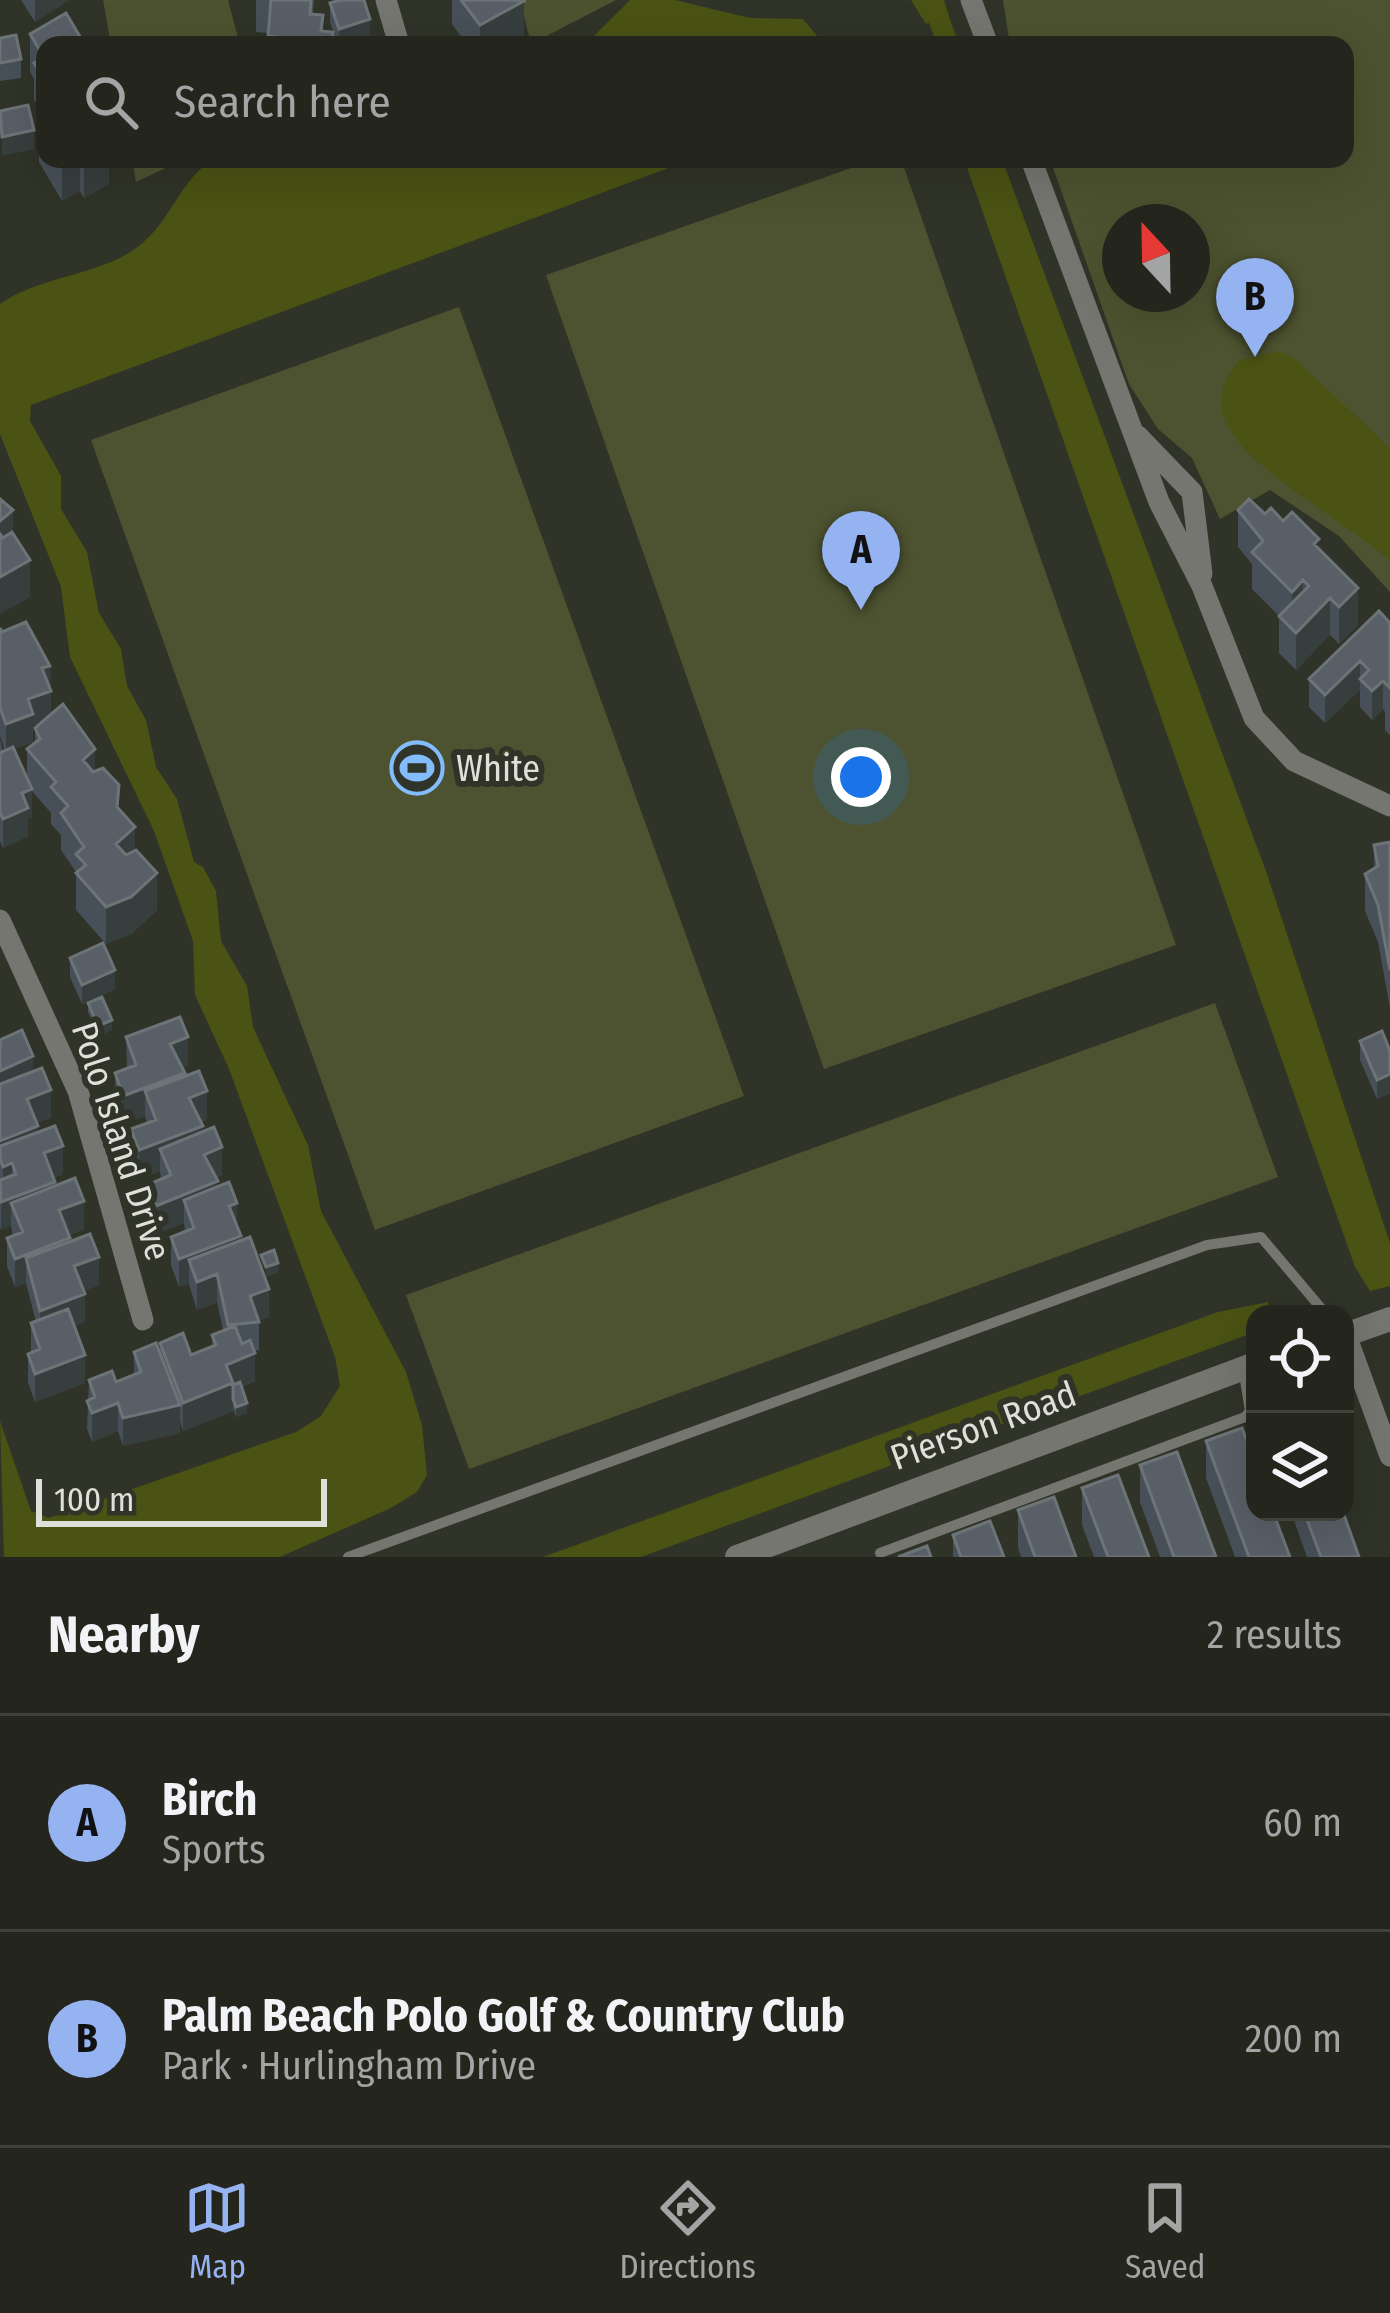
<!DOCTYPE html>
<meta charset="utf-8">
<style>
:root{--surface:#24261d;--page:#2c2e26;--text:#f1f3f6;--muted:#a3a5a4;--line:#41433b;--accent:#95b2f1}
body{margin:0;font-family:"Fira Sans Condensed",sans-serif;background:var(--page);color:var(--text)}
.controls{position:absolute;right:36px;bottom:36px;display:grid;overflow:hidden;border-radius:24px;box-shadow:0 12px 48px #0002}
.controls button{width:108px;height:108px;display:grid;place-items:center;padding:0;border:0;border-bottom:3px solid var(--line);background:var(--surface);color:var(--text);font:60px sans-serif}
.compass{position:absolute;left:1102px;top:204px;width:108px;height:108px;border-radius:50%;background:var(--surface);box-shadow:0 12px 48px #0002;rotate:338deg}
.scale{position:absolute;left:36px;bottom:30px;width:291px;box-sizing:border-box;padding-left:12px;border:6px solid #dee0d9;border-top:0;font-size:33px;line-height:42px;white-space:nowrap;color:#dee0d9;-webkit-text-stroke:9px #303327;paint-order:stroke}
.you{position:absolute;left:861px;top:777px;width:42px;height:42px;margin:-30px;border:9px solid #fff;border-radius:50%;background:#1a73e8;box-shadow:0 0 0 18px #1a73e833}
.badge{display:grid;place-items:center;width:78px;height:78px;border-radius:50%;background:var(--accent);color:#111;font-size:39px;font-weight:700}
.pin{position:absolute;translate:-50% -99px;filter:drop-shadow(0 3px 6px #0008)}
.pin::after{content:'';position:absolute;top:63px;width:42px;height:36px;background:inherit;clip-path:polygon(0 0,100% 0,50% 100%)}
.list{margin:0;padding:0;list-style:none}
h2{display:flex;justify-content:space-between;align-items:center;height:156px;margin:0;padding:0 48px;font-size:51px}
h2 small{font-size:39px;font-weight:400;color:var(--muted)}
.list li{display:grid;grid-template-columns:78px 1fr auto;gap:36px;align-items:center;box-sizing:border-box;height:216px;padding:0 48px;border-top:3px solid var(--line)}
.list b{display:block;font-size:45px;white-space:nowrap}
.list p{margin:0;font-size:39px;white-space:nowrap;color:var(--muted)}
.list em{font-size:39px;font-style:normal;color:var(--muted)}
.icon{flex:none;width:66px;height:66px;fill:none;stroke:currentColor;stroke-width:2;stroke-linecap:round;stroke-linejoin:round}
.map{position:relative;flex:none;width:1390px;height:1557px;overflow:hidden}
.search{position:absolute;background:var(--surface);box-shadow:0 12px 48px #0002;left:36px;right:36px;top:36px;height:132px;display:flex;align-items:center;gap:30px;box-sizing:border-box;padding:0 42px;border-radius:24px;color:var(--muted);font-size:45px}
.sheet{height:588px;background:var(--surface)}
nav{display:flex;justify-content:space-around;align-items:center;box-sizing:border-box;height:168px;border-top:3px solid var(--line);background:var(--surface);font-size:33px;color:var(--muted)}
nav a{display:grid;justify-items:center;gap:6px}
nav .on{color:var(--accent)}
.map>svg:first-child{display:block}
.green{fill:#4d5330;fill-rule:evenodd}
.water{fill:#4a5214}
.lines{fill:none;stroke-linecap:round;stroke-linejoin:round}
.canal{stroke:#4a5214;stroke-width:21}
.service{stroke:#757670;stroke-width:10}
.minor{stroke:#757670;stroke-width:21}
.tertiary{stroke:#757670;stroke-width:24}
.wall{fill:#475058;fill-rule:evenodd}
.shaded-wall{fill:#373e3e}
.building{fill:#585f66;stroke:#6d7478;stroke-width:3}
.labels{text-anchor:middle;stroke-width:12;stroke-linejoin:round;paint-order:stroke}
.poi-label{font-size:36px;fill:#dee0d9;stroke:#303327;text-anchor:start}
.street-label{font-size:36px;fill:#dee0d9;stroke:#303327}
</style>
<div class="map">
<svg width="1390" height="1557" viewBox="0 0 1390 1557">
<rect width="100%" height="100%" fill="#303327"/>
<path class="green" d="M103 0H228L240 45H111Z
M520 0H616L531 44Z
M1003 0H1390V592L1339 536 1270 490 1220 519 1192 458 1158 429 1129 384 1050 159H1345V45H1010ZM1120 222H1192V294H1120Z
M132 159H185L136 182Z
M877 159H901L1176 945 824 1069 546 275Z
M459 307 744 1096 375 1230 91 440Z
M1215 1003 1278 1177 469 1469 406 1295Z"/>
<path class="water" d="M630 0H675L750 18 803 19 825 45H585Z
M911 0H944L948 13 926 24Z
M214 159H303L343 168 371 159H693L31 405 30 421 61 476V509L87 552 99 613 121 649 127 686 146 720 156 767 177 799 194 862 203 867 216 891 221 941 247 986 253 1027 308 1145 321 1211 406 1372 422 1425 427 1475 417 1492 391 1508 280 1557H4L0 1421 31 1511 49 1518 296 1432 321 1416 340 1386 335 1357 229 1069 195 995 193 941 154 831 70 657 61 587 0 434V304C41 275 102 276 140 245 171 221 180 179 214 159Z
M964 159H1002L1267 874 1390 1243V1286L1370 1291 1355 1267Z
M1278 351 1294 358 1390 448V561C1349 521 1222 460 1221 402 1221 384 1230 374 1239 360Z
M1268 1302 1271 1314H1255V1332L641 1557H543L1218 1312Z"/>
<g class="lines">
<path class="canal" d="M932 0 948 45"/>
<path class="service" d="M880 1553 1245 1417 1250 1411 1243 1368
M348 1557 1207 1245 1261 1237 1326 1314"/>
<path class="minor" d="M386 0 398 41
M971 0 988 45
M1031 159 1159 502 1202 586 1254 718 1294 761 1390 806
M1138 436 1192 492 1202 574
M0 920 78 1091 143 1320
M1346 1335 1390 1456"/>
<path class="tertiary" d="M1345 1335 1390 1319
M737 1557 1255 1364"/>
</g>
<path class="wall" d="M21 0H69L35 22Z
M256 0H314L313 15 333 45H268V33L256 32Z
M452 0H523L524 38 512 45H467L452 24Z
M330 3 370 38 347 45H338L330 22Z
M30 34 45 45V159H109V184L84 198 80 191 62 201 39 162V125L42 121 37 114V104L34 100V79L30 72Z
M0 38 21 59V78L0 81Z
M1238 510 1265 514 1283 521 1319 549 1358 625 1339 644 1330 635 1296 670 1279 653V616L1252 589V564L1238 547Z
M1390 623V735L1385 730V712L1383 709 1372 720 1360 707V690L1325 723 1309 707V679Z
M0 628 2 632 50 666 51 714 95 771 119 809 157 910 131 934 106 944 76 910V872L61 850V835L51 824V813L32 791V817L28 818V836L3 848 0 841V739L3 752 5 751 0 736ZM42 722 35 728V743L27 749V780L13 749 33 742V725Z
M1390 842V1008L1378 942 1365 911V874L1374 868V845Z
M70 958 115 989 82 1004 70 977Z
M88 1003 112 1030 98 1036 88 1012Z
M126 1037 188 1066 182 1067 207 1119 201 1122 203 1132 222 1175 216 1178 218 1187 237 1226 269 1317 259 1320V1350L254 1351 255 1381 242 1387 247 1413 236 1417 233 1409V1411L183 1431 180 1421V1433L123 1446 118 1431 92 1442 87 1429 89 1380 116 1382 134 1375V1352H160V1343L191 1355 212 1346V1335L223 1330 217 1302 197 1310 189 1284 179 1287 171 1265V1237L185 1231 184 1223 156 1234 147 1213V1185L161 1179 160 1171 139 1179 131 1157V1129L147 1123 145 1116 123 1124 115 1101V1073L127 1069Z
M0 1040 33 1072 51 1118 36 1123 38 1132 63 1174 53 1178 55 1186 84 1229 69 1235 70 1242 99 1285 83 1291 85 1322 74 1326 85 1383 35 1402 28 1382V1354L31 1353V1323L36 1322 26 1283 15 1287 7 1266V1238L13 1236 11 1226 1 1230 0 1228Z
M1360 1041 1390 1051V1093L1377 1099 1360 1060Z
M1206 1441 1290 1557H1235L1206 1478Z
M1140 1465 1216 1557H1160L1140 1502Z
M1082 1488 1149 1557H1094L1082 1525Z
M1018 1510 1076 1557H1021L1018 1547Z
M1291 1512H1343L1359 1557H1307Z
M953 1535 1004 1557H953Z"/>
<path class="shaded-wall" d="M35 0H69L35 22Z
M524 1V38L512 45H480V25Z
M370 19V38L347 45H339V29Z
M34 130V149L2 156V137Z
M71 159H80V191L62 201V164Z
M88 159H109V184L84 198V161Z
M13 510V547L0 558V521Z
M30 560V597L0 614V577Z
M1303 580V617L1292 629V592Z
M1358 588V625L1339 644V607Z
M1330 598V635L1296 670V633Z
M1360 661V690L1325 723V695Z
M50 666 51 719 33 725V742L6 752V724L28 699 42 668Z
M1383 681V709L1372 720V691Z
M95 749V786L83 760Z
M119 785V822L135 827V864L116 881Z
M32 789V817L28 818V836L3 848V819L22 793Z
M157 873V910L131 934 106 944V907Z
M115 970V989L82 1004V985Z
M112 1020V1030L98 1036V1026Z
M188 1037V1066L170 1072V1044Z
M33 1056V1075L0 1090V1071Z
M185 1073V1101L145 1091V1116L123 1124V1096Z
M1390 1074V1093L1377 1099V1080Z
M51 1090V1118L27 1127V1099Z
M207 1091V1119L189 1126V1098Z
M38 1126V1155L12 1164V1191L3 1195V1167L0 1158V1141Z
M203 1126V1155L160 1149V1171L139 1179V1150Z
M63 1146V1174L44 1181V1153Z
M222 1147V1175L204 1183V1155Z
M218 1181V1209L184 1200V1223L156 1234V1206Z
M55 1182V1210L11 1203V1226L1 1230V1202Z
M84 1201V1229L59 1238V1210Z
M237 1203V1231L229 1206Z
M241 1236V1264L189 1260V1284L179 1287V1259Z
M70 1238V1266L26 1258V1283L15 1287V1259Z
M99 1257V1285L74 1294V1266Z
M278 1263V1273L266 1277V1267Z
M217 1274V1302L197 1310V1282Z
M269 1289V1317L250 1324V1296Z
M85 1294V1322L40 1339V1311Z
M255 1353V1381L233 1390V1411L183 1431V1403L226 1365Z
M85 1355V1383L35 1402V1374Z
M118 1403V1431L92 1442V1413Z
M247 1403V1413L236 1417V1407Z
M180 1405V1433L123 1446V1418Z"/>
<path class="building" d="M271 0H311L310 14 323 15 321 31 333 32 332 45H282L283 38 268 36Z
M340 0H364L370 19 339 29 330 3Z
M461 0H523L524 1 480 25Z
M66 13 85 45H45V90L37 77 41 74 34 63 44 57 30 34Z
M16 35 21 59 0 63V38Z
M28 105 34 130 2 137 0 111Z
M45 121V135L39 125Z
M0 499 13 510 0 521Z
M1249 499 1265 514 1271 508 1283 521 1292 512 1319 539 1314 544 1358 588 1339 607 1330 598 1296 633 1279 616 1309 586 1303 580 1292 592 1252 552 1263 541 1238 510Z
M12 532 30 560 0 577V534L3 538Z
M1379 611 1390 623V688L1383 681 1372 691 1360 679 1369 670 1360 661 1325 695 1309 679Z
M26 622 50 666 42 668 51 691 28 699 33 714 6 724 0 708V628L2 632Z
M63 704 95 749 83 760 93 772 103 768 119 785 117 807 135 827 116 844 126 855 136 850 157 873 131 897 106 907 76 873 86 865 76 854 84 847 61 813 68 806 51 787 56 782 27 749 40 739 35 728Z
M13 747 32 789 22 793 28 808 3 819 0 813V753Z
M1390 842V970L1378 905 1365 874 1378 866 1374 845Z
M103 943 115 970 82 985 70 958Z
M102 997 112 1020 98 1026 88 1003Z
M180 1017 188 1037 170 1044 185 1073 123 1096 115 1073 136 1065 126 1037Z
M22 1030 33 1056 0 1071V1040Z
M1382 1031 1390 1051V1074L1377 1080 1360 1041Z
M42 1068 51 1090 27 1099 38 1126 0 1141V1084Z
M199 1071 207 1091 189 1098 203 1126 139 1150 131 1129 156 1120 145 1091Z
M55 1126 63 1146 44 1153 55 1182 1 1202 0 1180 16 1174 12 1163 3 1167 0 1158V1146Z
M214 1127 222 1147 204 1155 218 1181 156 1206 147 1185 171 1175 160 1149Z
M75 1178 84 1201 59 1210 70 1238 15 1259 7 1238 23 1232 11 1203Z
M229 1182 237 1203 229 1206 241 1236 179 1259 171 1237 194 1228 184 1200Z
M90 1234 99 1257 74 1266 85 1294 40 1311 26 1258Z
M250 1237 269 1289 250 1296 259 1322 228 1325 217 1274 197 1282 189 1260Z
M274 1250 278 1263 266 1267 261 1255Z
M68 1309 85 1355 35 1374 28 1354 40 1349 31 1323Z
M235 1326 242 1344 250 1340 255 1353 226 1365 233 1383 183 1403 160 1343 183 1333 191 1355 216 1345 212 1335Z
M156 1343 180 1405 123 1418 118 1403 92 1413 87 1401 95 1397 89 1380 112 1371 116 1382 141 1372 134 1352Z
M240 1382 247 1403 236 1407 233 1399V1385Z
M1242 1428 1255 1462V1512H1273L1290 1557H1249L1206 1441Z
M1177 1452 1216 1557H1174L1140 1465Z
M1118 1475 1149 1557H1108L1082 1488Z
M1054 1497 1076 1557H1035L1018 1510Z
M1304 1512H1343L1359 1557H1321Z
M990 1521 1004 1557H961L953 1535Z
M927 1546 931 1557H898Z"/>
<defs>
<g id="stadium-ring" transform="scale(2.7)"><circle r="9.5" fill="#303327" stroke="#83bcfb" stroke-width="1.5"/><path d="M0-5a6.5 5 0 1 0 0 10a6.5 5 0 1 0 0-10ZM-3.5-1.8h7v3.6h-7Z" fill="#83bcfb"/></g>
</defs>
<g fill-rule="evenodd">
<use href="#stadium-ring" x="417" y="768"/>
</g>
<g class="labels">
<g class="poi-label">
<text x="456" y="781">White</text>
</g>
<g class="street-label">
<text transform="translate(122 1141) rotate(72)" y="13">Polo Island Drive</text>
<text transform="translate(983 1425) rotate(-20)" y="13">Pierson Road</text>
</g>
</g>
</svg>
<div class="controls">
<button><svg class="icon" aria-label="locate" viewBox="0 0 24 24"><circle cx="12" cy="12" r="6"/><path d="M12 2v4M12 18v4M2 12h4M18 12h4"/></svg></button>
<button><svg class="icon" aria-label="layers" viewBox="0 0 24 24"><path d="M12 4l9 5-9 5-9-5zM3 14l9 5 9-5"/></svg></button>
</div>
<svg class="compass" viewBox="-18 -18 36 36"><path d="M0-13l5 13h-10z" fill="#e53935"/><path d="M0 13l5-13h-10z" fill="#a3a5a4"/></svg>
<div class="scale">100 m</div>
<div class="you"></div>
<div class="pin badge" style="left:861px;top:610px">A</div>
<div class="pin badge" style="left:1255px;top:357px">B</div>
<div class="search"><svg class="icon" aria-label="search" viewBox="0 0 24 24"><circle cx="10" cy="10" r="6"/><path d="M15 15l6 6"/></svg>Search here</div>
</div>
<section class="sheet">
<h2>Nearby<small>2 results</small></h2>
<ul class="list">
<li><span class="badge">A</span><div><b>Birch</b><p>Sports</p></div><em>60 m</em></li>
<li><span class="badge">B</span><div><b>Palm Beach Polo Golf &amp; Country Club</b><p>Park · Hurlingham Drive</p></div><em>200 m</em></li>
</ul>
</section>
<nav>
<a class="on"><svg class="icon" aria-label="map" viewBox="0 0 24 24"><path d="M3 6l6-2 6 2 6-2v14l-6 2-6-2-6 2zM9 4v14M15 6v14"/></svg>Map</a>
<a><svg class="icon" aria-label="directions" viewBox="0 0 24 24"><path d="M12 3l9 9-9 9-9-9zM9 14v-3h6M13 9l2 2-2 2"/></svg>Directions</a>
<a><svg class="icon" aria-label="saved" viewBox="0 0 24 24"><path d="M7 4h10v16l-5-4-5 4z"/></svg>Saved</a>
</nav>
